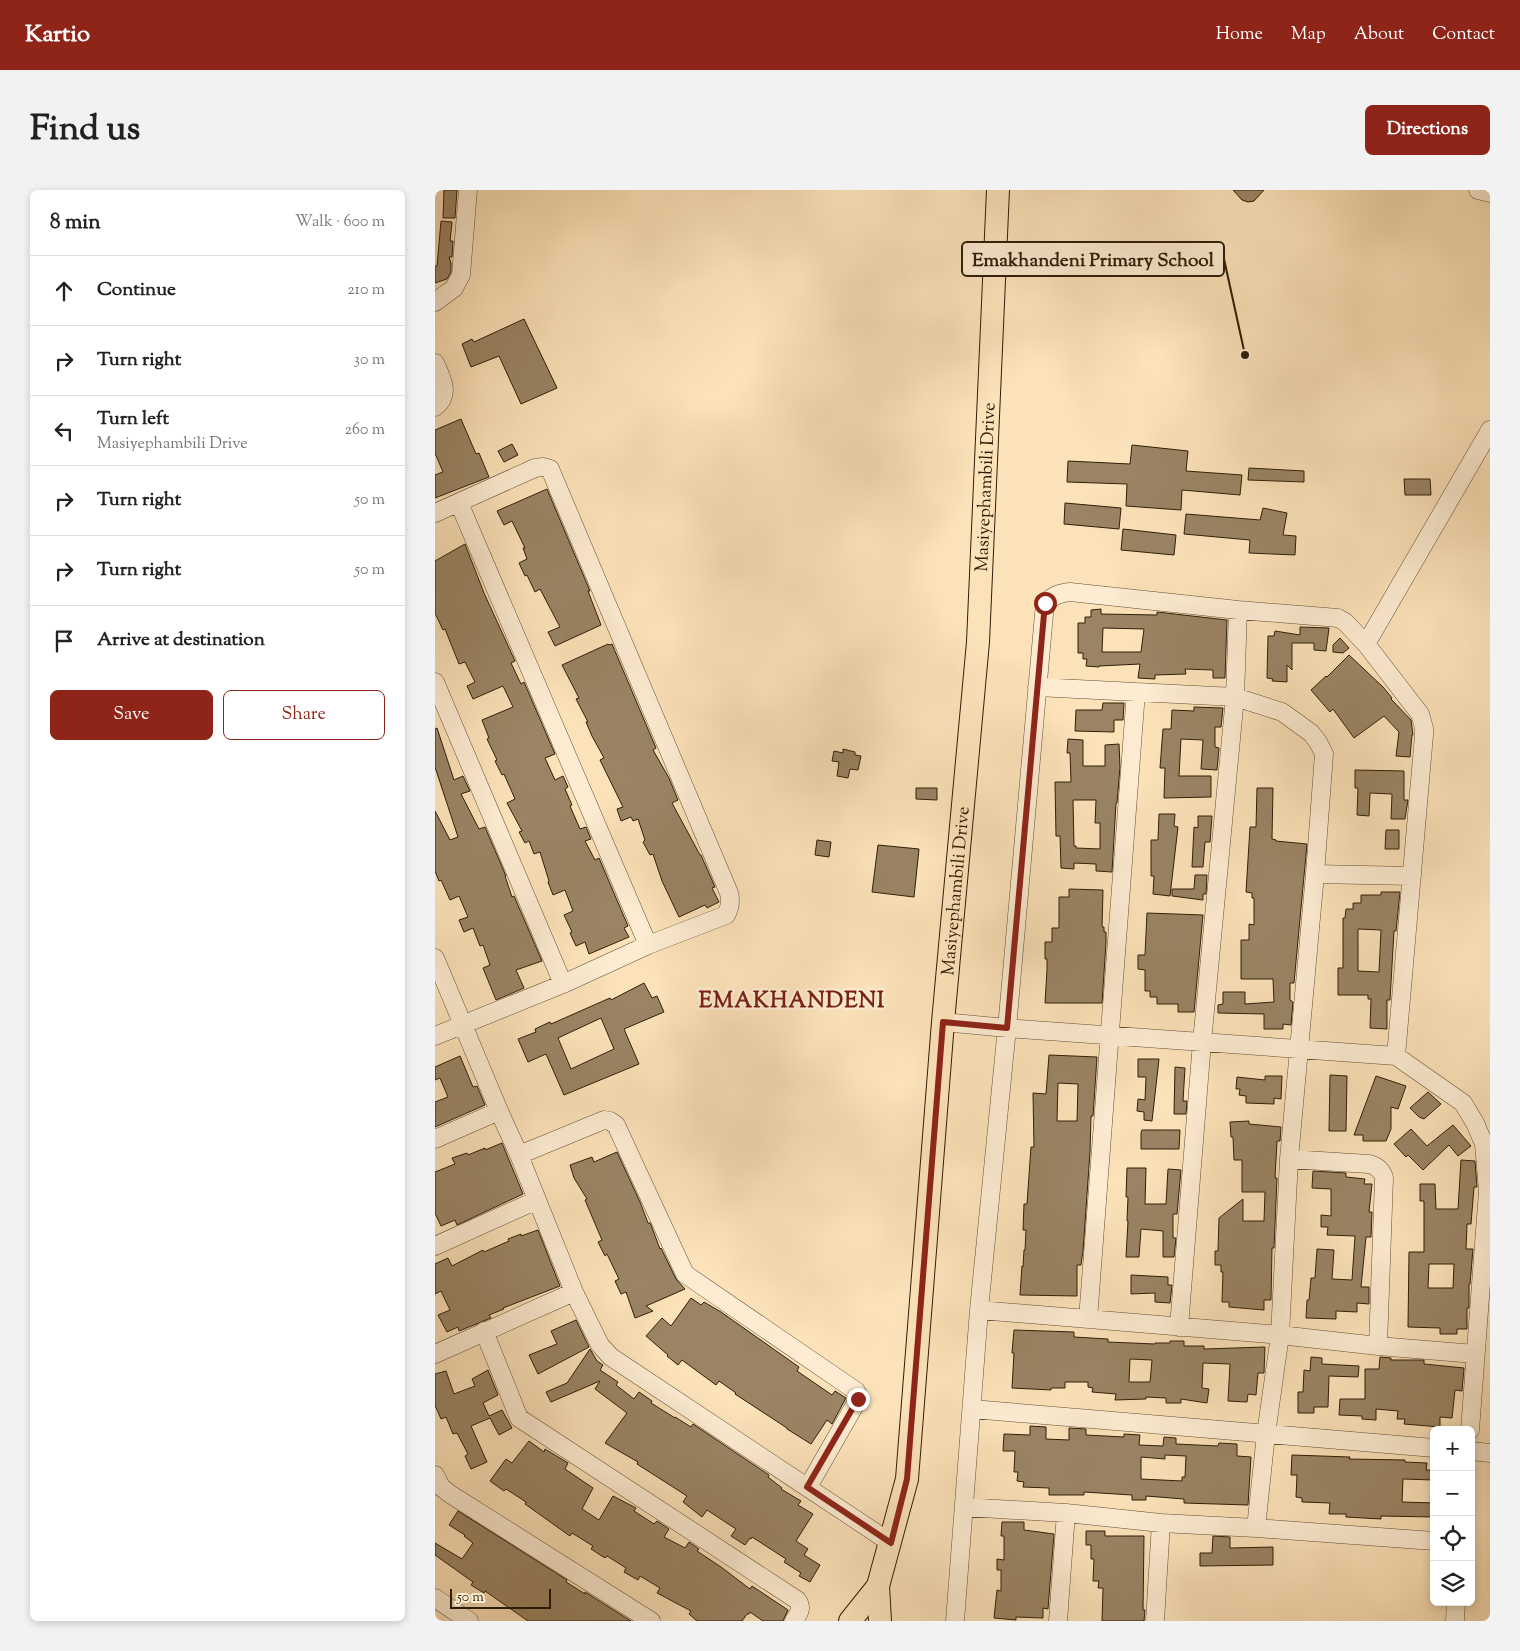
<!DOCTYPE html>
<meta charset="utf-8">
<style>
:root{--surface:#fff;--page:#f2f2f2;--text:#222;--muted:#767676;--line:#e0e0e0;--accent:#8f2418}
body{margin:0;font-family:"Sorts Mill Goudy",serif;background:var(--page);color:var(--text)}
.controls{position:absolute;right:15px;bottom:15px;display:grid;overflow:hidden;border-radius:8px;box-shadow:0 2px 8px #0003}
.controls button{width:45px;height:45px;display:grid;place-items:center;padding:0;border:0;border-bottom:1px solid var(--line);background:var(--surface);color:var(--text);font:25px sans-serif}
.scale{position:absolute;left:15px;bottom:12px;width:101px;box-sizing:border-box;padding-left:5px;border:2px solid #2f1e07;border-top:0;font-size:14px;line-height:18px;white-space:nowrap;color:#2f1e07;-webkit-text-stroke:4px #fdecd2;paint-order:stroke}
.stop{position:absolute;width:15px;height:15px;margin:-11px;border:4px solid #8f2418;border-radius:50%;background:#fff}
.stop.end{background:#8f2418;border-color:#fff;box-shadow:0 1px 5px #0008}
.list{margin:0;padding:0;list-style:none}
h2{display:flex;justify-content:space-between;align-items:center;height:65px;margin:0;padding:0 20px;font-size:21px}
h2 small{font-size:16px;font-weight:400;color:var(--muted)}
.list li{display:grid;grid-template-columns:32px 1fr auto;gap:15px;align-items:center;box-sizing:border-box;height:70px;padding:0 20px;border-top:1px solid var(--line)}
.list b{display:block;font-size:19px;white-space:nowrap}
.list p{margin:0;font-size:16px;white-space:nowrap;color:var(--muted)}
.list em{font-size:16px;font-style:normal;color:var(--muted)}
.actions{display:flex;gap:10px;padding:15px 20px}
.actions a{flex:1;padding:11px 0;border:1px solid var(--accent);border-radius:8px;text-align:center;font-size:18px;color:var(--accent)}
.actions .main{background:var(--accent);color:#fff}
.icon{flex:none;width:28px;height:28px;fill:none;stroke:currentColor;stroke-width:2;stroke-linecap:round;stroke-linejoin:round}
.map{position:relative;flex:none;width:1055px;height:1431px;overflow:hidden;border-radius:8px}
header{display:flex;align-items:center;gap:30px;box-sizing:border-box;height:70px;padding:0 25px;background:var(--accent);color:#fff}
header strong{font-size:24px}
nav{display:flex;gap:28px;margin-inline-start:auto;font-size:18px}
.intro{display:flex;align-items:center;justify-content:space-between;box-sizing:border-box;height:120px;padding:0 30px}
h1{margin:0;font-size:35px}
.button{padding:12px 22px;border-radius:8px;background:var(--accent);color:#fff;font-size:18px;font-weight:700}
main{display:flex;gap:30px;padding:0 30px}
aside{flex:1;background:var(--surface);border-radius:8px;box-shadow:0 2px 8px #0003}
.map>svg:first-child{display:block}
.building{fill:#9a8464;stroke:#2f1e07;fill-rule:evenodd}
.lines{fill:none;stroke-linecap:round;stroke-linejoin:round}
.minor-casing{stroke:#624f34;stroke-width:19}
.major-casing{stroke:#2f1e07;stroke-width:24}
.minor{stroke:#fdecd2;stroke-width:18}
.major{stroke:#fce2b9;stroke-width:22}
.route{stroke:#8f2418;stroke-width:6}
.labels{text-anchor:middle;stroke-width:4.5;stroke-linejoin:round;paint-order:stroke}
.street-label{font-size:18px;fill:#2f1e07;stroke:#fdecd2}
.district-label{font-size:22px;font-weight:bold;letter-spacing:1px;fill:#7a1f14;stroke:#fdecd2}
.leader{fill:none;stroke:#2f1e07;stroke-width:2}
.callout-dot{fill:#2f1e07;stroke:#fdecd2;stroke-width:2}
.callout{fill:#fdecd2;stroke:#2f1e07;stroke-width:2}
.callout-label{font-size:19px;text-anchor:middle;font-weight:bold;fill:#2f1e07}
</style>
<header>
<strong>Kartio</strong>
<nav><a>Home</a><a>Map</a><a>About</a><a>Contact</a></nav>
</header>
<div class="intro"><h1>Find us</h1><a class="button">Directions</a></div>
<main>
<aside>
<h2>8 min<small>Walk · 600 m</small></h2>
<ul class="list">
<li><svg class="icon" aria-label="ahead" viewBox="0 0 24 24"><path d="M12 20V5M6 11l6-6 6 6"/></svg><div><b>Continue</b></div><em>210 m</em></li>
<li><svg class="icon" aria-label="right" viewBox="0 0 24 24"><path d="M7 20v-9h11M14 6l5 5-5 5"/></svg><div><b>Turn right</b></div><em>30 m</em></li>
<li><svg class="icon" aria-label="left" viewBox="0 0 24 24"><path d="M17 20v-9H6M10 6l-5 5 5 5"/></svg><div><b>Turn left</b><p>Masiyephambili Drive</p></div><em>260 m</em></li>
<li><svg class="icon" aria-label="right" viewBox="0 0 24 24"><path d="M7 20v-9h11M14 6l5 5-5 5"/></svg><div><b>Turn right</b></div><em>50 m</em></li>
<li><svg class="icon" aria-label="right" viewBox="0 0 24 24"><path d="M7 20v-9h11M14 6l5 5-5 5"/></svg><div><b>Turn right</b></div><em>50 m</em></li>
<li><svg class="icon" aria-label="arrive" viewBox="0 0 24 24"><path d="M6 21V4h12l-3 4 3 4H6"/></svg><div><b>Arrive at destination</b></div></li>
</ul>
<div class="actions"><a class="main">Save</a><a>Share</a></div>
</aside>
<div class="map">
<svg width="1055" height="1431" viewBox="0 0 1055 1431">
<rect width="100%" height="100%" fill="#fce2b9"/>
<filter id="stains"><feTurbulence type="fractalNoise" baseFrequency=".004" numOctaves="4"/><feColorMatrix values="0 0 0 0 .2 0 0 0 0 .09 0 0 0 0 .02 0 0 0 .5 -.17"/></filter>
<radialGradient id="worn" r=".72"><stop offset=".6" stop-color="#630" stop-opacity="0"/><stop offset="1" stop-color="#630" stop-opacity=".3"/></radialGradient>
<path class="building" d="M9 0H22L20 28H8Z
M798 0H829L819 11 813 12 807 10Z
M6 31 17 32 15 51H18L17 67H14L16 73V82L12 89 0 93V76H2Z
M89 129 122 198 86 214 64 166 36 177 27 154 37 149 39 152Z
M26 229 41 264 44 263 54 287 0 308V285L8 282 0 263V240Z
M77 254 83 265 69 272 63 261Z
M697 255 753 261 751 281 807 285 805 305 747 300 746 320 691 316 692 294 632 292 633 271 695 274Z
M814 278 869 281V292L813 290Z
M969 289H995L996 305H970Z
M112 299 155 401H153L166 435 120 456 113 442 125 437 105 399 100 402 92 385 90 386 84 373 92 369 88 358H90L77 331 69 335 62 321Z
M630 313 686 318 684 339 629 334Z
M828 318 852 323 848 345 861 346 860 365 814 363 815 350 749 344 751 324 825 330Z
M688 339 741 345 739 365 686 360Z
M30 354 49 403 80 471 76 473 86 494 89 492 120 564 110 568 120 590 128 586 133 597 130 599 137 615 135 616 145 639 151 637 156 649 150 651 160 670 164 668 193 736 189 738 194 747 154 764 150 752 141 756 135 743 137 742 129 725 138 721 130 700 118 705 113 692 114 691 105 662 99 664 94 651 90 653 84 642 87 641 72 613 80 609 69 584 67 585 60 571 62 570 52 549 54 548 47 530 78 517 68 496 38 509 32 496 40 492 30 472 24 474 10 439 8 440 0 423V371Z
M666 419V424L722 425V422L792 430 790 488H778V480L750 479 751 484 720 485V489L703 488 705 474 664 476V477L651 476 652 469H648V463H643V433H650V427H656V420ZM668 438 709 439 706 462H667Z
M865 437 894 438 891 461 879 460V453H857V480L852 475V492L837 491 838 489 832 488 833 446H839L840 441 865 445Z
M905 448 914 458 908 463 898 462V455Z
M173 454 174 455 177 454 221 558 218 560 234 588 243 610 237 613 265 665H266L280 697 277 698 284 712 272 718 270 715 244 727 227 691 218 664 215 665 208 652 210 650 203 629 198 631 196 627 186 631 182 619 188 617 165 570 169 568 157 546 151 532H153L141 509 144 508 127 475Z
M914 465 948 497 957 508 956 509 976 530 978 545H977L975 567 961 566 964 542 949 526 919 548 898 519 895 522 876 500 891 486 892 487Z
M668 513H689L688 530H679V542L640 541 641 520H667Z
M759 517 788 518 786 537H780V557L784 558 782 580 766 579 768 550 746 549 744 586H776V607L729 608 730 578H725L728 539H736L737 520 759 521Z
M2 538 19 590 28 586 35 601 26 604 44 639 50 637 71 686H70L77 707 79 706 107 771 81 780 89 798 61 810 48 778 55 775 48 755 45 756 38 738 29 742 24 730 33 727 24 706 15 710 6 690 4 691 0 681V621L15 650 23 647 0 577V539Z
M633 549 648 550V576H670V555L684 554 685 577 682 613H681L677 682 661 681V674L639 673V679L626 678 625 646H621L620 592H636L635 563H632ZM638 610H661L660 633H665V659L641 658V656H639Z
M408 559 420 562V565L426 566 423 580 415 579 413 588 402 586 404 572 397 571 399 561 408 563Z
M920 580 969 581V610H973L970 629H956L957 604 935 603 934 626 922 625 923 598H920Z
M481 598H502V610L481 609Z
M822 598H838L837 649 841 650V651L872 654 859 793H855V810L858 812 856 835 848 834V839H829V824L783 823V815L788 814V802H810V814L839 812 838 789H806V750H814V734L819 735V708H817V703L811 702 815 637H821Z
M724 624H740L739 636 743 637 735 706 718 704 719 686H716V650H723Z
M763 626H777L775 652H770L768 677H757L759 637 763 638Z
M951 640H964V659H950Z
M382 650 396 652 394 667 380 665Z
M443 655 484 659 479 707 437 702Z
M760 685H772L771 704H768V710L737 706V699H759Z
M634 699 668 700 667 737H669V742H671V752L667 813H610L612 780V769H610V752H617V738H624V707H634Z
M946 702H965L961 741H959L955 810H952V839L935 838 936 809H933V805H903V778H908V728H910L911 719H918V713H926V705H946ZM923 739 946 740 944 782 923 781Z
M712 723 768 725 759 822H743V814H722V807H715V801H710V780L703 779V765H710Z
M209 793 217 808 222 806 229 822 189 839 204 874 129 905 111 864 93 872 83 849 101 842 100 839 115 832 116 834 175 808 176 810ZM166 828 179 859 136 879 123 848Z
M614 865 662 867 658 926H656L655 962 648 1061 646 1075H642V1106L585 1105 587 1076 588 1077 589 1060H590L591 1040H588L589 1014H592L596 957H599L598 903 611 904ZM623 893 643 894 642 931H622Z
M25 866 38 897 42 896 50 915 0 937V912L13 907 5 888 0 890V877Z
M703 869H724L717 931 709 930V922L702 921 703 909 710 910 711 887H703Z
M740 877 750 878 748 911H752L751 924H739Z
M895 885 912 886 911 941H894Z
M830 886H847L846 909 839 908V914L811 913V906L804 905 805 899H801L802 887 830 890Z
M941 886 971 896 963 919 956 917V939L951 951H928V945H919Z
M993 902 1006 914 989 929 984 927 975 918Z
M814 931V934L846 937 845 951H842L840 988H842L839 1058H837L836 1110H829V1120L794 1117V1112H787L788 1082H786V1075H780V1061H783L784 1028 808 1009V1031H829L830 1002H807V970H799L798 947H796L795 932Z
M1018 935 1036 956 1023 966 1014 955 988 980 973 965 971 967 959 954 976 939 992 956Z
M707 940H745L744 959H706V943Z
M67 953 88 1004 22 1035 20 1030 6 1036 0 1023V982L20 974 17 968 32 963 33 965 50 958V960Z
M182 962 205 1012 213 1033H215L216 1035 225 1059 226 1058 241 1089 250 1099 211 1116 218 1121 200 1128 191 1102 186 1104 180 1091 184 1089 172 1064 170 1066 163 1052 167 1050 150 1010 152 1009 139 988 135 975 157 967 159 972Z
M1026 970 1040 971 1042 997H1039L1036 1034H1032L1031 1059H1038L1035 1094H1034V1118H1032V1139H1022V1144H1005V1138L973 1137 974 1062H989V1011H985V994H1000L1001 1019H1023ZM994 1074H1019L1018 1098H993Z
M692 978H711L710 1014H731L733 979 746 980 742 1024H738V1048H741L739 1067H728V1041L706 1039 704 1067H691L693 1031H692L693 1007H691Z
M878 981 911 983V987L930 989 929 994H937L934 1022H937L936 1047H931L926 1097H934V1114L922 1113V1122L901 1121V1129L871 1128 872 1110H874L876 1088H880L882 1059 899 1060 897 1089 917 1090 920 1046 892 1045 893 1037H886V1025L896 1026V999L877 998Z
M103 1040 125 1096 68 1118 69 1119 54 1125 56 1128 24 1141 23 1137 12 1142 3 1125 15 1120 6 1101 0 1104V1074L13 1068 17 1076 48 1060 49 1062 74 1051 73 1049 86 1044V1046Z
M696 1085 733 1087V1095H737L735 1113 720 1112V1103L696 1104Z
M256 1108 266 1115 269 1112 286 1122 364 1177 362 1181 397 1205 400 1201 411 1208 397 1234 392 1230 376 1254 352 1239V1238L300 1204 301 1203 284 1191 281 1195 247 1170 243 1175 232 1166 233 1165 211 1146 227 1128 236 1136Z
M141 1130 154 1157 103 1184 94 1165 122 1154 116 1141Z
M579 1140 639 1142V1147L673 1149V1152L720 1154V1153H735V1151H749V1156H769V1159L830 1157 829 1183H823L821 1205 813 1204 812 1212 793 1211 795 1174 768 1173 767 1198 774 1199 772 1213 746 1209V1213H731V1208L711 1207V1209L680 1210 681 1204 657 1202 658 1198 653 1197V1192H630V1198H616V1200L577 1198 579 1163H577ZM695 1169 717 1170 715 1192H694Z
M155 1159 162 1171 168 1175 165 1180 183 1192 181 1195 199 1209 204 1202 217 1211 216 1213 240 1228V1227L256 1237 258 1234 334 1285 333 1287 347 1298 346 1299 366 1311 363 1315 378 1324 361 1351 373 1359 369 1365 385 1375 375 1392 364 1386 366 1383 349 1372 351 1369 317 1347 316 1349 315 1348 310 1355 296 1346 301 1339 272 1320 267 1327 248 1312 252 1306 202 1274 203 1272 170 1253 192 1223 160 1199 165 1191 116 1212 111 1202 132 1193Z
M876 1167 887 1168V1174L924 1176 923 1187 894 1186 893 1217H879V1223H863V1202H868L869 1180 875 1181Z
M945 1167 956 1168V1170H989V1174L1029 1178 1027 1201 1020 1200 1017 1228 1005 1227V1237L969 1234 970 1229H962L963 1221 941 1219V1230L927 1229V1226L904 1225 905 1209H930V1179H944Z
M53 1180 63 1205 48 1213 54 1226 67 1220 77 1238 64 1245 55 1228 36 1236 52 1272 36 1279 30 1266 33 1264 22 1243 18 1244 11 1227 6 1229 0 1215V1184L11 1181 19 1204 40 1196 37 1189Z
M595 1236 611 1237V1249L634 1250V1238L651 1239V1245L689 1247V1244L705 1245 704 1255 728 1256 729 1247 741 1248V1254L783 1256 784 1253 802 1254V1266L816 1267 813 1315 749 1313V1309L711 1306V1310H697V1305L649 1302V1305H614V1298L588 1297 589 1292 582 1291 583 1282H579L580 1261H568L569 1244 595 1245ZM730 1265 751 1266 750 1287H747V1291L706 1289V1267L730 1269Z
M94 1251 109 1262 110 1259 133 1273 130 1279 158 1298 147 1319 164 1330 178 1306 201 1318 199 1321 219 1334 222 1331 234 1339 229 1347 250 1358 254 1352 264 1359 262 1361 286 1377 315 1399 317 1396 353 1420 348 1431H328L315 1422 314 1424H312L307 1431H262L254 1424 256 1421 222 1403 225 1398 205 1386 203 1390 189 1382 191 1378 172 1366 170 1368 156 1359 158 1356 137 1343 135 1346 90 1314 91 1312 71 1299 69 1301 55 1291 71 1269 77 1273Z
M857 1265 915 1267 914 1269 970 1270V1272L992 1273 991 1280H999V1290L968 1289 967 1312 999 1313V1327L946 1326V1329L911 1327V1324H894L895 1313 867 1312V1308L861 1307 862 1285H856Z
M23 1321 132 1390 131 1392 150 1404V1402L196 1431H93L50 1401 49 1403 36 1395 38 1392 0 1365V1353L27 1369 38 1353 29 1346 30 1345 14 1335Z
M567 1332H589V1340L619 1344 613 1419 608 1418V1428L581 1427V1430L559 1428 562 1400 566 1401V1380H562V1369L569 1370V1346H566Z
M651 1341H670V1346H709L708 1420H710L709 1431H667L668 1398H663L664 1391H658L659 1369H656V1355H651Z
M778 1346 795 1347V1358L838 1357V1375L765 1376V1363H777Z"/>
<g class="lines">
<g class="minor-casing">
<path id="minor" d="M1043 0 1055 3
M0 112 19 98 26 85 33 0
M0 173C7 188 16 205 0 217
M24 313 213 755
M0 323 100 278 108 277 115 279 294 703C296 711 295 718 291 725L213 755 128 794 0 846
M931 454 1055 240
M0 492 128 794
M602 497 800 507 847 522 876 543 883 552 889 564 880 684 854 969 845 1145 831 1244 821 1338
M880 684 977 686
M0 768 64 921 84 965 139 1102 165 1155 176 1167 456 1353
M508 832 572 838 961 866 1028 913 1040 933 1049 954 1053 1001 1035 1240
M0 949 64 921
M84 965 169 930 175 931 181 935 250 1084 421 1201 423 1205 421 1213 373 1297
M854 969 934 974C942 976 947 980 949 988L943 1156
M0 1056 102 1010
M544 1120 845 1145 943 1156 1040 1164
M653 1129 701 502
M744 1137 767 852 800 507 803 420
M49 1141 84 1228 362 1410C368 1418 364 1423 359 1431
M0 1164 139 1102
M537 1219 999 1258
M1036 1261 1055 1263
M0 1285 6 1297 15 1304 216 1431
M529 1317 631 1323 726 1333 821 1338 999 1351
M0 1408 34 1431
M520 1431 544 1120 572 838 610 413C618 406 624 403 635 402L803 420 903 428 910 432 931 454 985 524 989 538V545L961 866
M623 1431 631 1323
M720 1431 726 1333
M1020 1431 1021 1412"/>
</g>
<g class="major-casing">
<g id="major">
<path d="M415 1431 443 1396"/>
<path id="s1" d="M445 1431 443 1396 472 1289 508 832 543 452 563 0"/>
</g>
</g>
<use href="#minor" class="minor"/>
<use href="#major" class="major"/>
</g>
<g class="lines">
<path class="route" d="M423 1209 372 1297 456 1353 472 1289 508 832 572 838 610 413"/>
</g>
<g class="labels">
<g class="street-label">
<text dy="6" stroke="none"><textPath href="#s1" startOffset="1141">Masiyephambili Drive</textPath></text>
<text dy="6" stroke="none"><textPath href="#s1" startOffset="736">Masiyephambili Drive</textPath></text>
</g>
<g class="district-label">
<text x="357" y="817">EMAKHANDENI</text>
</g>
</g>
<path class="leader" d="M810 165L789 69"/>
<circle class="callout-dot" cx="810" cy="165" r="5"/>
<rect class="callout" x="527" y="52" width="262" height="34" rx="5"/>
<g class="callout-label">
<text x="658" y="76">Emakhandeni Primary School</text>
</g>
<rect width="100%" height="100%" filter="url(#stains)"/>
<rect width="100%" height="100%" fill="url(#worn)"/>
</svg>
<div class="controls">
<button>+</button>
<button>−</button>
<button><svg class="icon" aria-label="locate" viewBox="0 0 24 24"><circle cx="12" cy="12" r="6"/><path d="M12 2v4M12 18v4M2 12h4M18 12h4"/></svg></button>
<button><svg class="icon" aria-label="layers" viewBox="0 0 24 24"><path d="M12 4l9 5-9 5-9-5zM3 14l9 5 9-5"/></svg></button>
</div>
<div class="scale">50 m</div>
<div class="stop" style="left:610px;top:413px"></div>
<div class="stop end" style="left:423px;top:1209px"></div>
</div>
</main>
